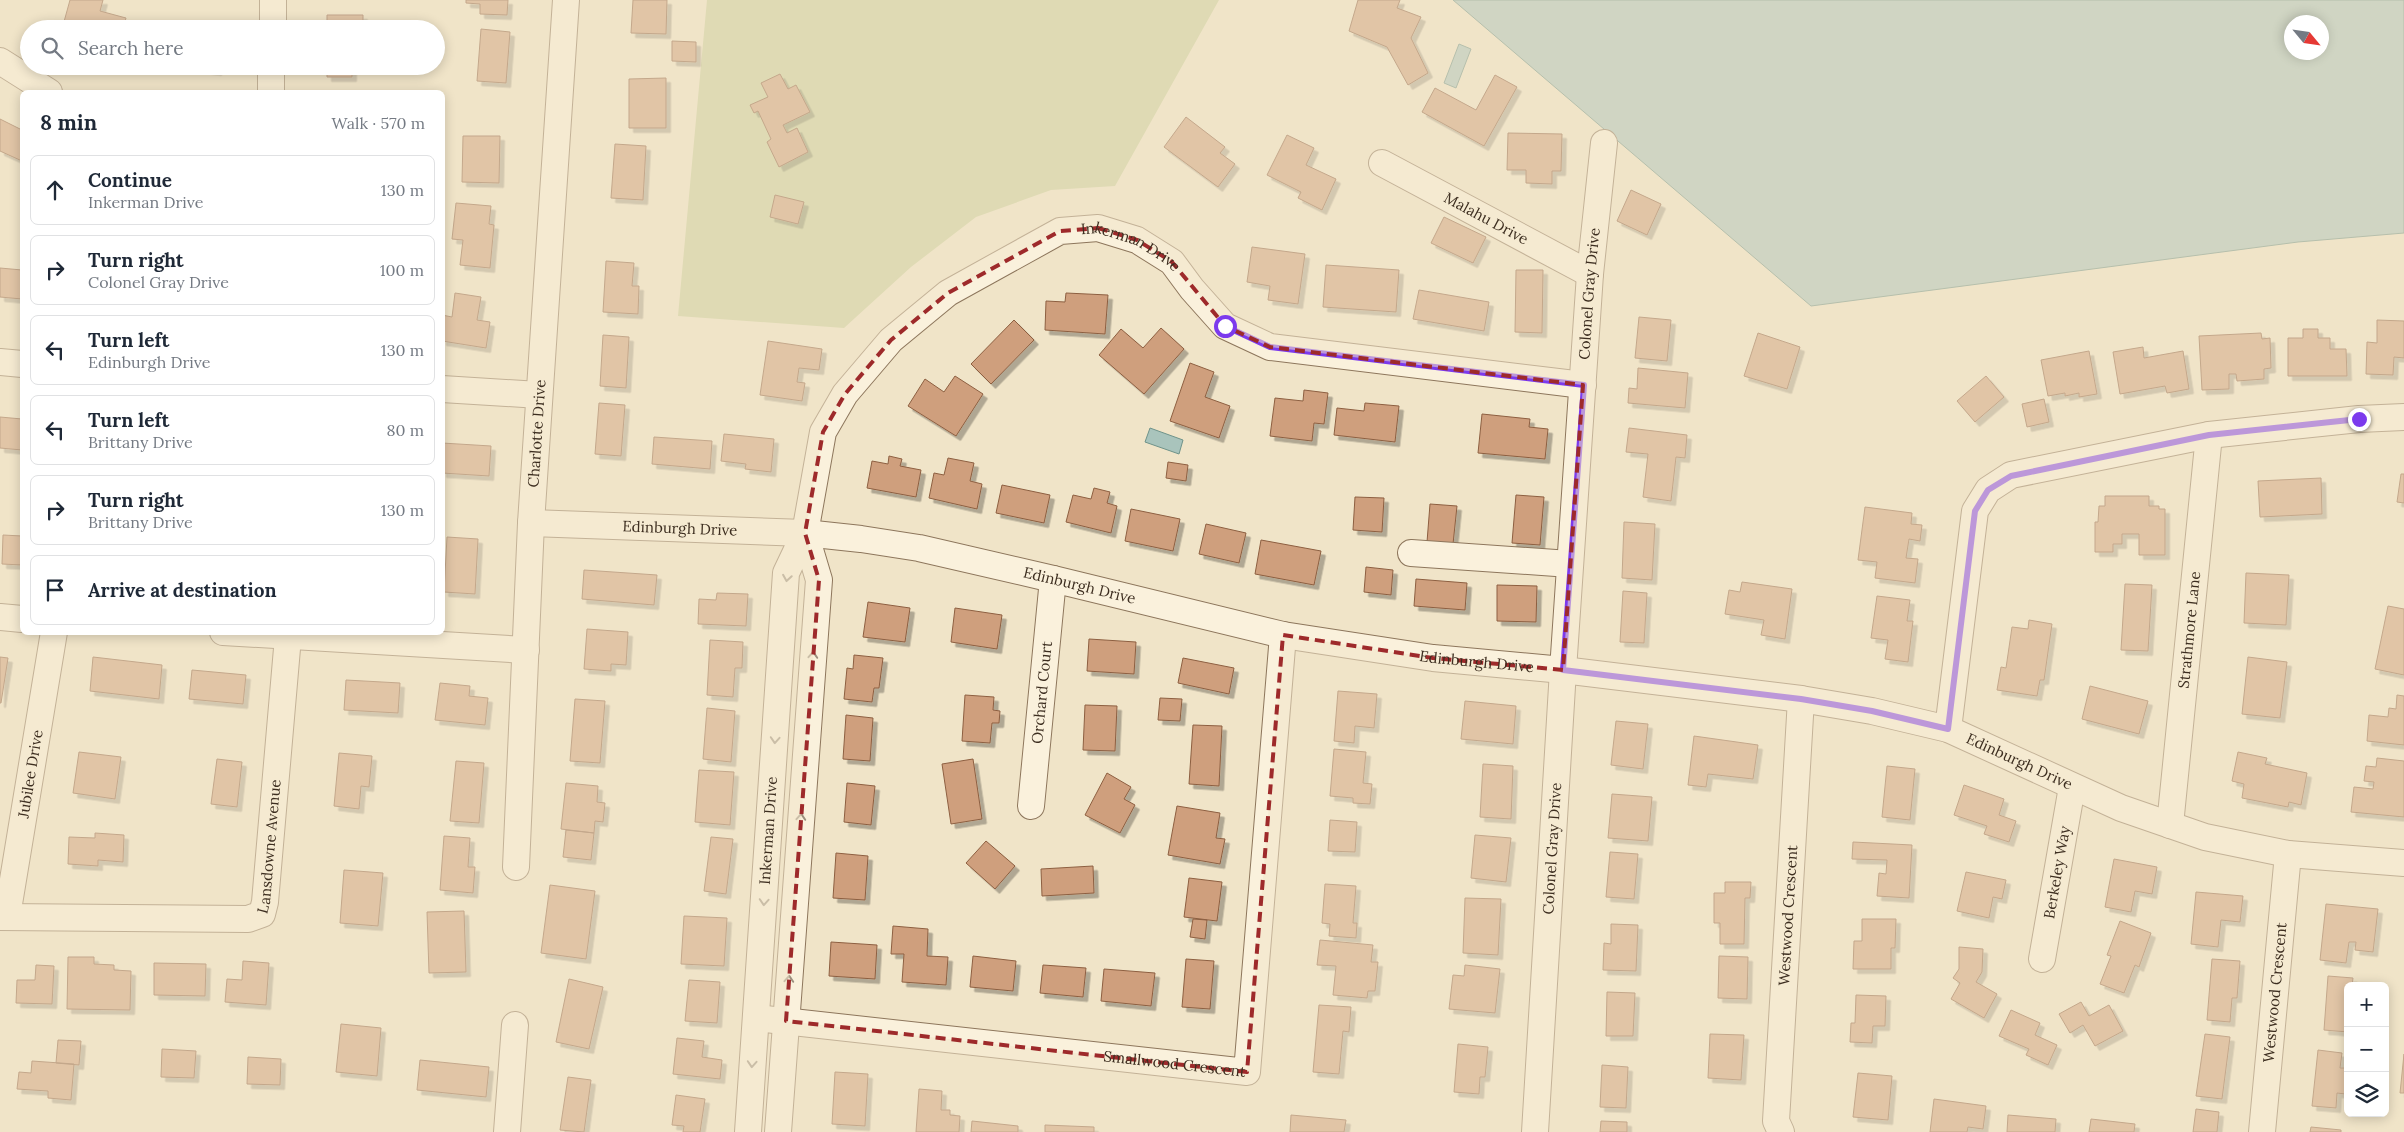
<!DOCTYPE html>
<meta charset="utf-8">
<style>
:root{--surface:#fff;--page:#f6f6f7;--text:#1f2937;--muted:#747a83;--line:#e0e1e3}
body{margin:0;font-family:Lora,serif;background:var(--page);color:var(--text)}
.controls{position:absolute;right:15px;bottom:15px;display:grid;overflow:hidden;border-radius:8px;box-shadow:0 2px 12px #0003}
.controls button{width:45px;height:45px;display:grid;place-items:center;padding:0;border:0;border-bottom:1px solid var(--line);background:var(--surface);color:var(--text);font:25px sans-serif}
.compass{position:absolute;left:2284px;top:15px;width:45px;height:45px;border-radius:50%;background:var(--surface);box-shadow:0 2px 12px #0003;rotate:119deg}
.stop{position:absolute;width:15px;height:15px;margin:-11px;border:4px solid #7c3aed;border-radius:50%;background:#fff}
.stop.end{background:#7c3aed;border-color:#fff;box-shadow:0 1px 5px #0008}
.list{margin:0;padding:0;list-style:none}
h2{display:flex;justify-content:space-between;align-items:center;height:65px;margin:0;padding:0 20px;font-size:21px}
h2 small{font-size:16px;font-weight:400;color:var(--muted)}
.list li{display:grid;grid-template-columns:32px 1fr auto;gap:15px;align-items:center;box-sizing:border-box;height:70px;margin:0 10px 10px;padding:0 10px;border:1px solid var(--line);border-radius:8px}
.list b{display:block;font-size:19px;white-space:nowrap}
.list p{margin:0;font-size:16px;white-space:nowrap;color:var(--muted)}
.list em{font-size:16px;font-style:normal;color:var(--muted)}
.icon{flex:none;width:28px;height:28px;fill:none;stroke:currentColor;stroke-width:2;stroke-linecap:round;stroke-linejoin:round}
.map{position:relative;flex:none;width:2404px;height:1132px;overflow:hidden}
.search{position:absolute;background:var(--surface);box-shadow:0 2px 12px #0003;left:20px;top:20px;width:425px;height:55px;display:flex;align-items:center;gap:12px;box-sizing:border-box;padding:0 18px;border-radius:28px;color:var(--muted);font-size:19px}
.panel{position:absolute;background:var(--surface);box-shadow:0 2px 12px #0003;left:20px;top:90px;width:425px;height:545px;border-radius:8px}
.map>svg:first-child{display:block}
.green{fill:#c9cf9b}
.water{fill:#a9c4bc;stroke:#6f938a;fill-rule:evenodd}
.building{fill:#cf9f7d;stroke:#8d5f41;filter:url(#shadow)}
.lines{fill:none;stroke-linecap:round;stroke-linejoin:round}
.minor-casing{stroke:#8d765c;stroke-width:28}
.minor{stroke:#faf1dc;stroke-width:26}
.oneway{stroke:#9c907e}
.route{stroke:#7c3aed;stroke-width:6}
.marked{fill:none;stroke:#9e2a2b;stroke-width:4;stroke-dasharray:10 6;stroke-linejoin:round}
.labels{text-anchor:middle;stroke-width:5;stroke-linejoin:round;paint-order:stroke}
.street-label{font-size:15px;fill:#3d2e20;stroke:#f7eed8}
</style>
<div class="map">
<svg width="2404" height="1132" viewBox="0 0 2404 1132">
<defs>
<filter id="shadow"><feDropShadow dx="4.5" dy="4.5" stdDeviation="0" flood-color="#0004"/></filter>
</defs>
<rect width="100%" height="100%" fill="#f0e4c8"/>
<path class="green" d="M707 0H1219L1115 186 1051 190 976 217 911 267 844 328 678 316Z"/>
<path class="water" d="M1453 0H2404V233L2298 242 1811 306ZM2292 22H2322V52H2292Z
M1459 44 1471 49 1456 88 1444 83Z
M1150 428 1183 440 1179 454 1145 442Z"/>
<path class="building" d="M70 0H103L100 11 126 18 123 29H62Z
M466 0H508L507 15 480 14V4L466 3Z
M633 0H667L666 34 631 33Z
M1358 0H1400L1397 8 1421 17 1411 38 1428 73 1408 85 1387 47 1349 31Z
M327 15H363V29H327Z
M481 29 510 32 506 83 477 81Z
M672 41 696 42V62L672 61Z
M180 66H218L217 71Z
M327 66H352V77H327Z
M780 74 788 89 796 85 810 112 783 125 787 133 797 128 808 152 779 167 767 142 771 139 758 111 754 113 750 105 768 97 761 83Z
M1495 75 1517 87 1484 146 1422 112 1435 88 1476 110Z
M666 78V128H629V79Z
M1186 117 1225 147 1220 153 1235 164 1218 187 1164 147Z
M0 119 22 130V161L0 151Z
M1508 133 1562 134 1561 171H1552V184L1526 183V170H1507Z
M1287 135 1314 148 1306 165 1336 179 1322 210 1298 198 1301 192 1267 175Z
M463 136H500L499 183 462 182Z
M615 144 646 146 643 200 611 198Z
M1631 190 1661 204 1647 235 1617 221Z
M775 195 804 202 798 224 770 217Z
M456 203 491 206 489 224 494 225 490 268 460 265 463 240 452 239Z
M1444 217 1486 237 1473 263 1431 243Z
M1252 247 1305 254 1298 304 1268 300 1270 286 1247 282Z
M606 261 634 263 632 286H639L638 314 603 312Z
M1326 265 1399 270 1396 312 1323 307Z
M0 268 22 270V299L0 297Z
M1516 270H1543L1542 333 1515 332Z
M1419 290 1489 302 1484 331 1413 319Z
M455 293 481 297 477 320 490 322 486 348 442 341V315L452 317Z
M1066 293 1108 295 1105 334 1045 330 1046 301 1065 302Z
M1639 317 1671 320 1667 361 1635 358Z
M1014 320 1034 340 991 384 971 364Z
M2377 320 2404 321V358L2394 357 2393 375 2366 374 2367 342 2377 343Z
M1161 328 1184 349 1144 394 1099 355 1121 329 1143 348Z
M2303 329H2318V338H2330V349H2346L2347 376H2288V338H2303Z
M1758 333 1800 347 1787 389 1744 376Z
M2261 333 2262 339 2270 338 2271 368 2264 369V379L2237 381 2236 374H2229V389L2202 390 2199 336Z
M603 335 629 337 626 388 600 386Z
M768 341 822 349 819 370 799 368 797 382 805 383 802 401 760 395Z
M2143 347 2144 358 2183 351 2189 389 2167 393 2165 386 2120 394 2113 352Z
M2089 351 2097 394 2079 397V393L2065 396V393L2048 396 2041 360Z
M1190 363 1214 372 1205 397 1230 406 1219 438 1170 421Z
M1638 368 1688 373 1685 408 1628 403 1629 388 1637 389Z
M955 376 983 394 956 436 908 406 925 379 944 392Z
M1986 376 2004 397 1975 422 1957 401Z
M1304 390 1328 393 1324 424 1314 423 1312 441 1270 436 1275 398 1303 401Z
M2044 399 2049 422 2027 427 2022 404Z
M599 403 625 405 621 456 595 454Z
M1365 403 1399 406 1395 442 1334 435 1337 408 1364 411Z
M1482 414 1530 419 1529 427 1548 429 1545 459 1478 453Z
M0 417 22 419V450L0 448Z
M1629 428 1687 435 1685 458 1676 457 1671 501 1643 497 1648 454 1626 452Z
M724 434 774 439 771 472 745 469 746 464 721 461Z
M654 437 712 441 710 469 652 464Z
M442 443 491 446 489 476 442 473Z
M889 456 902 459 900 466 921 470 916 497 867 488 872 461 888 464Z
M948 458 974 463 970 481 982 484 977 509 929 498 934 473 944 475Z
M1168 462 1188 465 1186 481 1166 478Z
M2401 474H2404V503L2397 502Z
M2321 478 2322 514 2260 517 2258 481Z
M1002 485 1050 495 1044 523 996 513Z
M1094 488 1110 492 1107 503 1117 506 1111 533 1066 522 1073 495 1091 499Z
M1516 495 1544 497 1540 545 1512 543Z
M2105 496H2149V506H2159V509H2165V555H2139V534H2122V544H2113V552H2095V522H2098L2099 506H2105Z
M1355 497 1384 498 1382 532 1353 530Z
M1430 504 1457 506 1453 544 1427 542Z
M1865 507 1912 513 1911 524 1922 525 1920 541 1909 539 1906 558 1918 559 1915 583 1875 578 1877 562 1858 560Z
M1131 509 1180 519 1173 551 1125 541Z
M1624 522 1655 524 1652 580 1622 578Z
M1206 524 1246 533 1239 563 1199 554Z
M3 535 22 536V565L2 564Z
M447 537 478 539 475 594 444 592Z
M1261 540 1321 551 1314 585 1255 574Z
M1366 567 1393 570 1391 595 1364 592Z
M584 570 657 575 654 605 582 599Z
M2246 573 2289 575 2286 625 2244 623Z
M1416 579 1467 583 1465 610 1414 606Z
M1742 582 1792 589 1785 639 1761 635 1764 620 1725 614 1729 590 1740 592Z
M2125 584 2152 585 2148 651 2121 650Z
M1497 585 1537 586 1536 622 1497 621Z
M1623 591 1647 593 1644 643 1620 642Z
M717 593 748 594 746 626 698 624 699 599 716 600Z
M1877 596 1910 600 1907 621H1913L1908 662 1885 659 1888 640 1871 638Z
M868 602 910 608 905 642 863 637Z
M2388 606 2404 609V675L2375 669Z
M955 608 1002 615 997 649 951 642Z
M2029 620 2052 624 2044 680H2040L2037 696 1997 690 2001 667 2006 668 2012 627 2028 629Z
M587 629 628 632 626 665 611 664V671L584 669Z
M1089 639 1136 642 1134 674 1087 671Z
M710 640 743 642 742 668H735L733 697 707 695Z
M854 655 883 658 879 688H874L872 702 844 699 847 668 853 669Z
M0 657 8 658 1 703H0Z
M93 657 162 665 159 699 90 691Z
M2248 657 2287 662 2280 718 2242 714Z
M1183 658 1234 668 1229 694 1178 683Z
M192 670 246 675 243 704 189 699Z
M346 680 400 683 398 713 344 710Z
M440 683 470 686 469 696 488 698 485 725 435 720Z
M2090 686 2148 701 2139 734 2082 719Z
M1338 691 1377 694 1374 728 1355 726 1354 743 1334 741Z
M965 695 994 697 993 710 1000 711 999 723H992L990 743 962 741Z
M2397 695 2404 696V745L2367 741 2369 715 2388 717 2389 708 2396 709Z
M1160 698 1182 699 1180 721 1158 720Z
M575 699 605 701 600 763 570 761Z
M1465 701 1516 706 1513 744 1461 739Z
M1085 705 1117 706 1115 751 1083 750Z
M707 708 735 711 731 762 703 759Z
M846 715 873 718 870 761 843 759Z
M1616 721 1648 724 1643 769 1611 765Z
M1193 725 1222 726 1219 786 1189 784Z
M1694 736 1758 745 1753 779 1708 774 1706 787 1688 785Z
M1334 749 1366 752 1363 783 1372 784 1370 804 1353 803V798L1330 796Z
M79 752 121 757 115 799 73 793Z
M2238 752 2267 758 2265 764 2307 773 2301 805 2289 802 2288 807 2242 798 2244 784 2232 781Z
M339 753 372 756 369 787 361 786 359 809 334 806Z
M2377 758 2404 761V817L2351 812 2354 787 2373 789 2374 782 2364 781 2366 766 2376 767Z
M217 759 242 762 237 807 211 804Z
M973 759 982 819 951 824 942 764Z
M456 761 484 763 479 823 450 821Z
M1483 764 1513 766 1511 819 1480 817Z
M1887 766 1915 769 1910 820 1882 817Z
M699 770 734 772 730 825 695 822Z
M1107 773 1131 787 1124 799 1135 805 1120 833 1085 815Z
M566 783 598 786 597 802 605 803 603 822 595 821 594 833 561 829Z
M847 783 875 786 871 825 844 822Z
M1964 785 2004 799 1999 815 2016 821 2009 842 1984 834 1987 826 1954 815Z
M1612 794 1652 797 1648 841 1608 838Z
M1177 806 1220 813 1216 838 1225 839 1220 864 1168 855Z
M1330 820 1357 822 1355 852 1328 851Z
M566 830 594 833 591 860 563 857Z
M95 833 124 835 123 862 98 860V866L68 864 69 837 95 838Z
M1475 835 1511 838 1506 882 1471 878Z
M444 836 470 838 468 867H475L473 893 440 890Z
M711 837 733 839 726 894 704 891Z
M986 841 1015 866 995 889 966 863Z
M1853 842 1912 845 1909 898 1877 896 1879 873 1886 874 1887 860 1852 859Z
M1610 852 1638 854 1634 899 1606 897Z
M836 853 868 856 865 900 833 898Z
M2114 859 2157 867 2152 894 2135 891 2131 912 2105 907Z
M1093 866 1094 893 1042 896 1041 869Z
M344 870 383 873 378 926 340 923Z
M1966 872 2006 880 2002 899 1993 897 1989 918 1957 911Z
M1189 878 1222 882 1217 921 1184 917Z
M1725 882H1751L1750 898H1745L1744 944H1720V923H1714V893H1725Z
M1325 884 1356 886 1353 923H1357L1356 938 1329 936 1330 924 1322 923Z
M550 885 595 891 586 959 541 953Z
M2196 892 2243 896 2240 922 2221 920 2218 947 2191 944Z
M1465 898 1501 899 1498 955 1463 953Z
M2326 904 2378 909 2373 952 2355 950 2356 942H2349L2346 963 2320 960Z
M464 911 466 972 429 973 427 912Z
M684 916 727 918 724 966 681 964Z
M1193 919 1207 920 1205 939 1190 937Z
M1862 919H1896L1895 948H1891V969H1853L1854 941H1862Z
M2120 921 2151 933 2139 967 2135 965 2124 993 2100 984 2111 956 2107 955Z
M1611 924 1638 925 1636 971 1603 970 1604 943 1611 944Z
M893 926 928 929 927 956 948 957 946 985 902 982 904 954H891Z
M1320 940 1373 945 1371 962H1378L1375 991H1368L1367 998 1333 995 1336 966 1317 965Z
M831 942 877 945 875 979 829 976Z
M1959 947 1983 949 1982 972 1976 982 1997 994 1984 1018 1951 999 1960 983 1953 978 1959 969Z
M973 956 1016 961 1013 991 970 987Z
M1719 956 1748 957 1747 999 1718 998Z
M68 957H94V964L114 965V970L131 971 130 1010 67 1009Z
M1186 959 1214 961 1210 1009 1182 1007Z
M2212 959 2240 961 2237 998H2232L2230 1022 2207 1020Z
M243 961 269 963 266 1005 225 1002 227 979 242 980Z
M154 963 206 964 205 996 154 995Z
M36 965 54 966 52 1004 16 1003 17 980H35Z
M1043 965 1086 968 1083 997 1040 993Z
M1465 965 1500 969 1495 1013 1449 1009 1453 975 1464 976Z
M1104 969 1155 973 1151 1006 1101 1001Z
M2328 976 2353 978 2352 986H2348V1032L2324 1030Z
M569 979 603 987 589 1049 556 1042Z
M689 980 720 982 717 1023 685 1021Z
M1607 992 1635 993 1633 1036H1606Z
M1856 995 1886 996 1885 1026H1873L1872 1043 1850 1042 1851 1023H1855Z
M2081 1002 2089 1016 2109 1005 2123 1031 2095 1046 2083 1025 2070 1033 2059 1014Z
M1319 1005 1351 1007 1349 1032 1343 1031 1339 1074 1313 1072Z
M2011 1010 2040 1023 2035 1035 2057 1045 2048 1065 2026 1055 2029 1049 1999 1036Z
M341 1024 381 1028 377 1076 336 1072Z
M1710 1034 1744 1035 1741 1080 1708 1078Z
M2205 1034 2230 1037 2222 1099 2196 1096Z
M677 1038 704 1041 702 1057 722 1060 720 1079 673 1074Z
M58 1040 81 1041 79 1065 56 1063Z
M1458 1044 1488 1047 1485 1077H1480L1479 1094 1454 1092Z
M162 1049 196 1051 194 1078 161 1077Z
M2318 1050 2342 1053 2340 1068H2347L2345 1094 2337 1093 2336 1108 2312 1106Z
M2404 1054V1093H2400Z
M248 1057 281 1059 280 1085 247 1084Z
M420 1060 489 1067 486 1097 417 1090Z
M32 1061 74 1064 71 1100 48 1098V1091L17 1089 19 1072 31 1073Z
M1602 1065 1628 1067 1626 1108 1600 1107Z
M835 1072 868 1074 865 1126 832 1124Z
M1858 1073 1892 1076 1888 1120 1853 1117Z
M568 1077 591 1080 584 1132 560 1130Z
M919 1089 942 1091 941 1110H950V1115L960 1116 959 1132H916Z
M676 1095 705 1099 700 1132H683L684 1126 672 1125Z
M1934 1099 1986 1106 1983 1129 1968 1127 1967 1132H1930Z
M2196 1109 2219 1112 2217 1132H2193Z
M1291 1115 1346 1120 1344 1132H1290Z
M2008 1115 2056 1119 2055 1132H2007Z
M2091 1119 2135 1124 2134 1132H2089Z
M972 1121 1018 1126V1132H971Z
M1601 1121 1627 1122V1132H1600Z
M1045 1125 1094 1127V1132H1045Z
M2311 1127 2341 1130V1132H2310Z"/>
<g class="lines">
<g class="minor-casing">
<g id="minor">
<path d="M273 29V0"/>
<path d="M0 61 49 92"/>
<path d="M271 92V66"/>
<path id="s1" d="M1382 163 1590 274"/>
<path d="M0 362 22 364"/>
<path d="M442 389 539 395"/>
<path id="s2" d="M531 523 805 533 861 539 919 548 1053 579 1283 635 1433 658 1563 670 1801 699 1872 711 1948 729 2121 808 2205 837 2288 854 2404 863"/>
<path d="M1411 553 1570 564"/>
<path d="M0 617 22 619"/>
<path d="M223 632 526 650"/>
<path d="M1948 729 1975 511 1988 490 2011 475 2209 435 2359 419 2404 417"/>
<path id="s3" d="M1031 806 1053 579"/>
<path id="s4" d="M2170 825 2209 435"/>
<path id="s5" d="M516 867 531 523 566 0"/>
<path id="s6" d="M7 916 54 632"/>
<path id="s7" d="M0 917 248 919 262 914 265 902 288 637"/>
<path id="s8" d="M2042 959 2072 787"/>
<path id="s9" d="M756 1018 1247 1072 1283 635"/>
<path d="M507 1132 515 1025"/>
<path id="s10" d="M748 1132 786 573 805 533 823 432 845 394 891 340 948 293 1060 231 1098 228 1137 240 1172 262 1192 289 1225 326 1270 347 1583 385"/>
<path d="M778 1132 819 580 805 533"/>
<path id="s11" d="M1535 1132 1563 670 1590 274 1604 143"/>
<path id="s12" d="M1781 1132 1776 1121 1801 699"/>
<path id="s13" d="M2262 1132 2288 854"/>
</g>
</g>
<use href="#minor" class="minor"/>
</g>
<defs><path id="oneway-chevron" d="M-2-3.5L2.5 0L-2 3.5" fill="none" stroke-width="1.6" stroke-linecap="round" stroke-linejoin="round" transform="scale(1.25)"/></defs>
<g class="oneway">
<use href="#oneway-chevron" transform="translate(787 578) rotate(99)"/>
<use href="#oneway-chevron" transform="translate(813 655) rotate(-86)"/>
<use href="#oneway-chevron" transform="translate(775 740) rotate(94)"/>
<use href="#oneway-chevron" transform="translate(801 817) rotate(-86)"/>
<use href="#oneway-chevron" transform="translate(764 902) rotate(94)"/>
<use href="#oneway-chevron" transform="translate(789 979) rotate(-86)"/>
<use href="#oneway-chevron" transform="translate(752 1064) rotate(94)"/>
</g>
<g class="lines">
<path class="route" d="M1225 326 1270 347 1584 385 1563 670 1801 699 1872 711 1948 729 1975 511 1988 490 2011 476 2209 435 2359 419"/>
</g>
<path d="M0 0H2404V1132H0ZM1098 228 1137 240 1172 262 1225 326 1270 347 1583 385 1563 670 1433 658 1283 635 1247 1072 786 1021 819 580 805 533 823 432 845 394 891 340 948 293 1060 231Z" fill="#f0e4c8" fill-opacity=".55" fill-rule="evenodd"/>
<path class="marked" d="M1098 228 1137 240 1172 262 1225 326 1270 347 1583 385 1563 670 1433 658 1283 635 1247 1072 786 1021 819 580 805 533 823 432 845 394 891 340 948 293 1060 231Z"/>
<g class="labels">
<g class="street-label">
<text dy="5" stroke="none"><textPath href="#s1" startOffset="118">Malahu Drive</textPath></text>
<text dy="5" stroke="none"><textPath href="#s10" startOffset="1099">Inkerman Drive</textPath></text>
<text dy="5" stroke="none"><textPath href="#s11" startOffset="840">Colonel Gray Drive</textPath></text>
<text dy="5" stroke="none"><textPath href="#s5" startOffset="434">Charlotte Drive</textPath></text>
<text dy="5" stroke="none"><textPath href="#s2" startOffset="149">Edinburgh Drive</textPath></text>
<text dy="5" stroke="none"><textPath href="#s2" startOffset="554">Edinburgh Drive</textPath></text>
<text dy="5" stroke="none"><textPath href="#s4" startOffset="196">Strathmore Lane</textPath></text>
<text dy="5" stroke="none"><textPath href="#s2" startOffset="959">Edinburgh Drive</textPath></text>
<text dy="5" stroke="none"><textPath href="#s3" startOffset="114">Orchard Court</textPath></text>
<text dy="5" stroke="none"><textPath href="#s2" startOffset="1514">Edinburgh Drive</textPath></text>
<text dy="5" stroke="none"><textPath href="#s6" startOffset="144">Jubilee Drive</textPath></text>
<text dy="5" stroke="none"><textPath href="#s10" startOffset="302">Inkerman Drive</textPath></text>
<text dy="5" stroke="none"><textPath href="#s7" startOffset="331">Lansdowne Avenue</textPath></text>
<text dy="5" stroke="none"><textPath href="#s11" startOffset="284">Colonel Gray Drive</textPath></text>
<text dy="5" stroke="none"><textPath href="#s8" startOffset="88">Berkeley Way</textPath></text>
<text dy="5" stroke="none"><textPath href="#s12" startOffset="218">Westwood Crescent</textPath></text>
<text dy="5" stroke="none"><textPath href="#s13" startOffset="140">Westwood Crescent</textPath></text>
<text dy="5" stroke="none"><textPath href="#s9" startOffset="421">Smallwood Crescent</textPath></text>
</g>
</g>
</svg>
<div class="controls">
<button>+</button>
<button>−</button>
<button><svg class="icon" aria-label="layers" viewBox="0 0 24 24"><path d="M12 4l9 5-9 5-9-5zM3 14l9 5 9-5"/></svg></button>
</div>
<svg class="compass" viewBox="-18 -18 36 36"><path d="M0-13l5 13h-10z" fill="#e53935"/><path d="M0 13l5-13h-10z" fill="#747a83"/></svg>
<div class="stop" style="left:1225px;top:326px"></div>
<div class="stop end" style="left:2359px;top:419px"></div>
<div class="search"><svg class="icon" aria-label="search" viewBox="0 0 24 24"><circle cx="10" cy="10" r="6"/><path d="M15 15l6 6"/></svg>Search here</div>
<section class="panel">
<h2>8 min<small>Walk · 570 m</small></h2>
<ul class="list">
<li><svg class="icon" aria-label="ahead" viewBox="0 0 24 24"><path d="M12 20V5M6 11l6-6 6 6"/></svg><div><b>Continue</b><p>Inkerman Drive</p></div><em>130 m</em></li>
<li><svg class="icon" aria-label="right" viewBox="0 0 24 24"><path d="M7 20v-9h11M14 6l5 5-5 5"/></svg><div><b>Turn right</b><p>Colonel Gray Drive</p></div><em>100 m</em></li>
<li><svg class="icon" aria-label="left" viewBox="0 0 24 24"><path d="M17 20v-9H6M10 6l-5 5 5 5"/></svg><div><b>Turn left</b><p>Edinburgh Drive</p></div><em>130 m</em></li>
<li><svg class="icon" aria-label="left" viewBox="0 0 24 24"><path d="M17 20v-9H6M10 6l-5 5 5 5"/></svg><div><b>Turn left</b><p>Brittany Drive</p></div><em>80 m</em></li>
<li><svg class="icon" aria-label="right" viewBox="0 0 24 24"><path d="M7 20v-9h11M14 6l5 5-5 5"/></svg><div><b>Turn right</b><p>Brittany Drive</p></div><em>130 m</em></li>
<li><svg class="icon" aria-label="arrive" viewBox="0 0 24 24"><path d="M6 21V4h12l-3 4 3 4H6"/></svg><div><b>Arrive at destination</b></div></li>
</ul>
</section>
</div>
